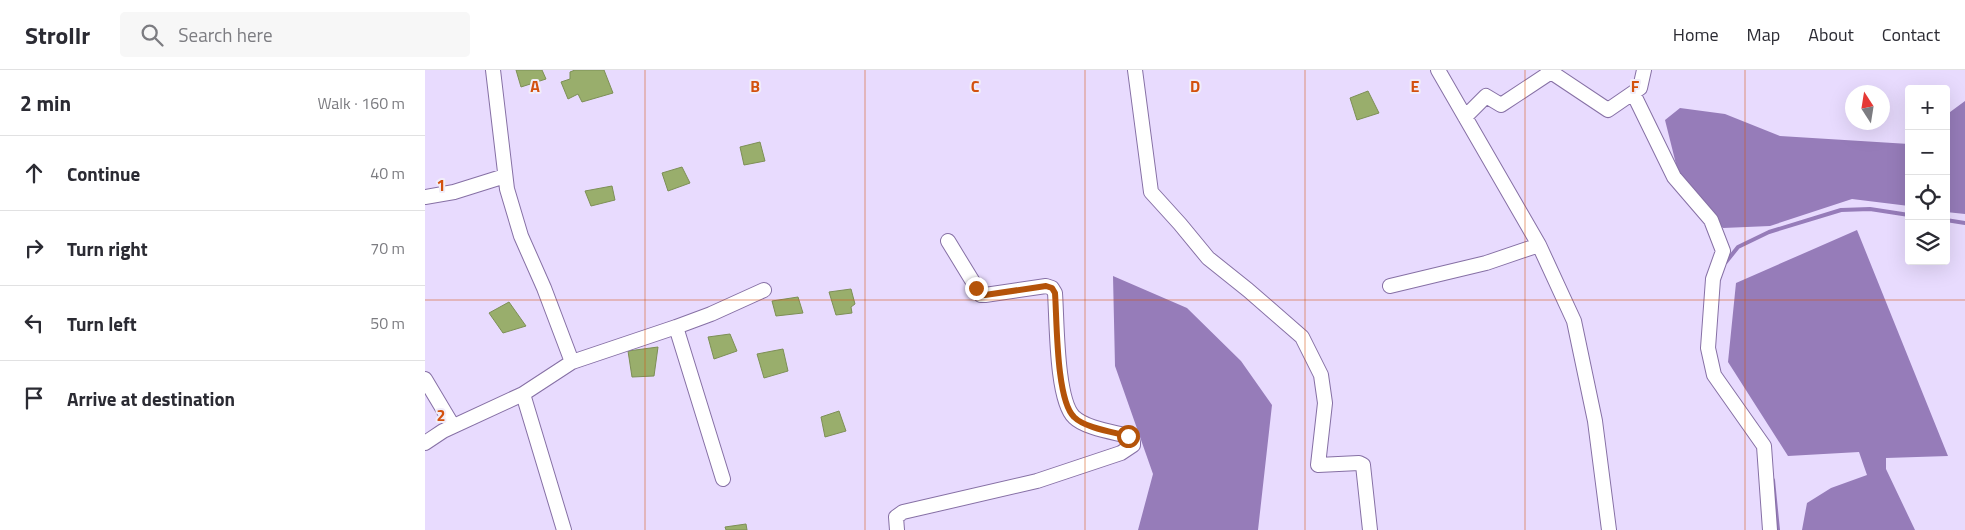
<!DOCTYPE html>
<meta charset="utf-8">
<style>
:root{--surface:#fff;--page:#f7f7f7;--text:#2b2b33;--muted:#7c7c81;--line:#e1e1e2}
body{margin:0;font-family:"Titillium Web",sans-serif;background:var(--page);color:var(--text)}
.controls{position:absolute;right:15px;top:15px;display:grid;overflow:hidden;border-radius:5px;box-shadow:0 5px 20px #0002}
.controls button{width:45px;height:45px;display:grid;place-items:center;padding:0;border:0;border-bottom:1px solid var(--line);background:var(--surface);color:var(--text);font:25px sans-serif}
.compass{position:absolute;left:1420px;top:15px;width:45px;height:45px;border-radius:50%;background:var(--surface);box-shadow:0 5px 20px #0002;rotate:348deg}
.stop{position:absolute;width:15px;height:15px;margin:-11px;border:4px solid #b45309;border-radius:50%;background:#fff}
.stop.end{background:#b45309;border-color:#fff;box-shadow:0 1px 5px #0008}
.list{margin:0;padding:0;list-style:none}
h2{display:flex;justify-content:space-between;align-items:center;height:65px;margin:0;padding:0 20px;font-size:21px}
h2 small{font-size:16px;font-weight:400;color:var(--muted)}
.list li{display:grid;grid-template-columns:32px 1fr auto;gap:15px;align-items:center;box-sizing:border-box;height:75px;padding:0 20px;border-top:1px solid var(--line)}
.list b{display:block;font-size:19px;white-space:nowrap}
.list em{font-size:16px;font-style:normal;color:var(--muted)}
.icon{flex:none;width:28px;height:28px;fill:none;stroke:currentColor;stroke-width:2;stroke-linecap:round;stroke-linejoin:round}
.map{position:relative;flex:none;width:1540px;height:460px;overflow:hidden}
header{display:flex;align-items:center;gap:30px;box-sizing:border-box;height:70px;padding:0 25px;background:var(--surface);border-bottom:1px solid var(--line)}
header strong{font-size:24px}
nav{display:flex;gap:28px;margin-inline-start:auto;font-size:18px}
.search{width:350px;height:45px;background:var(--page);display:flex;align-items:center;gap:12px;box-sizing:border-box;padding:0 18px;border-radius:5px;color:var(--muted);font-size:19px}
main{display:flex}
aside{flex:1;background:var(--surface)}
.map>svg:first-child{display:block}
.water{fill:#967cb9}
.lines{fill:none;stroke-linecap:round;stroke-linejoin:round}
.stream{stroke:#967cb9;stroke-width:4}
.building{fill:#99ae6c;stroke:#7d8f56}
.street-casing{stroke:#8670a5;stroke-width:16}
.street{stroke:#fff;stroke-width:14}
.route{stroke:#b45309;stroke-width:6}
.grid{fill:none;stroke:#d3510e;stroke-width:1;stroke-opacity:0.55}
.grid-label{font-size:16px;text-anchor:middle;font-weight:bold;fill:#d3510e;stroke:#f1edf9;stroke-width:4;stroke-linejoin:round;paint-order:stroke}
</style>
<header>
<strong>Strollr</strong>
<div class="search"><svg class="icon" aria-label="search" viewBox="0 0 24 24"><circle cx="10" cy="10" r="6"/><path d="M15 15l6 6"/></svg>Search here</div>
<nav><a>Home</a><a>Map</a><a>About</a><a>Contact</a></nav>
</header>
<main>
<aside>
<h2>2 min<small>Walk · 160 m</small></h2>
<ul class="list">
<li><svg class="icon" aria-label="ahead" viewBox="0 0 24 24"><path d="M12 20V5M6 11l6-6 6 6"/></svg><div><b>Continue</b></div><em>40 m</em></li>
<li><svg class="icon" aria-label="right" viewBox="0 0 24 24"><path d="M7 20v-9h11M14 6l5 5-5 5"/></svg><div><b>Turn right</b></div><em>70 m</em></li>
<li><svg class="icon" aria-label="left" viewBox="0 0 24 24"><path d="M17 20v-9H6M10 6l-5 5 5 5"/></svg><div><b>Turn left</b></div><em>50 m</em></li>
<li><svg class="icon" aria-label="arrive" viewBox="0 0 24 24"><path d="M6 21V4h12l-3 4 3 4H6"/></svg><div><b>Arrive at destination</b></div></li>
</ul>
</aside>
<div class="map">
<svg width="1540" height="460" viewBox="0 0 1540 460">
<rect width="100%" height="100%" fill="#e8dbfe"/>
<path class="water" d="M1540 31V144L1521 142V45Z
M1255 38 1300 44 1355 66 1484 74V136L1427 129 1345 156 1298 158 1255 110 1240 50Z
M1432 160 1523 386 1461 388V399L1490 460H1377L1382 433 1406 418 1442 405 1434 382 1363 386 1303 292 1311 213Z
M688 206 762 238 816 291 847 335 833 460H713L728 404 690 296Z"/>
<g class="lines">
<path class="stream" d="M1521 150 1540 153
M1301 192 1313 177 1344 162 1416 140 1445 139 1484 145
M1348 410 1353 460"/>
</g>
<path class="building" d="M91 0H117L121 9 96 17Z
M150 0H179L188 23 157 32 153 24 143 29 136 12 145 9V2Z
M943 21 954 43 932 50 925 28Z
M335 72 340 91 319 95 315 77Z
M257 97 265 113 243 121 237 103Z
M187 116 190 130 166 136 160 121Z
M426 219 430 234 426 237 427 243 411 245 404 222Z
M373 227 378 243 351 246 347 231Z
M84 232 101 256 78 263 64 243Z
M305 264 312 281 289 289 283 267Z
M233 277 229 306 207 307 203 281Z
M358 279 363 301 339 308 332 284Z
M414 341 421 361 400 367 396 347Z
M321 454 322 460H301L300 457Z"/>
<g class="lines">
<g class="street-casing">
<path id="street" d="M68 0 82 119 96 166 119 218 147 292 98 324 139 460
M710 0 726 122 755 154 783 188 823 220 877 267 896 305 900 333 893 395 934 393 938 395 945 460
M1013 0 1114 175 1149 251 1170 351 1184 460
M1208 23 1249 107 1286 150 1298 181 1288 209 1283 278 1289 305 1339 376 1345 460
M1040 47 1061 26 1076 35 1126 2 1183 40 1215 18 1219 0
M0 127 29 122 80 106
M965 216 1061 193 1114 175
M251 257 298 409
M147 292 251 257 286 244 339 220
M0 309 28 356
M0 373 18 361 98 324
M472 460 471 447 478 442 612 411 696 383 708 375V372L703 366C688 362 660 358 649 347 631 330 632 249 630 223L627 218 621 216 560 225H556L523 171"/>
</g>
<use href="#street" class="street"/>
</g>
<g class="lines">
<path class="route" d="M551 218 556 224 560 225 621 216 627 218 630 223C632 249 631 330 649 347 660 358 688 362 703 366"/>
</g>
<path class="grid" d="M220 0V460M440 0V460M660 0V460M880 0V460M1100 0V460M1320 0V460M0 230H1540"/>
<g class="grid-label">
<text x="110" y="22">A</text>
<text x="330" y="22">B</text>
<text x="550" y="22">C</text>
<text x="770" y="22">D</text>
<text x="990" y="22">E</text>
<text x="1210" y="22">F</text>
<text x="16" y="121">1</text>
<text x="16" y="351">2</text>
</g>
</svg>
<div class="controls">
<button>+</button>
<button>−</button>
<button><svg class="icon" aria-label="locate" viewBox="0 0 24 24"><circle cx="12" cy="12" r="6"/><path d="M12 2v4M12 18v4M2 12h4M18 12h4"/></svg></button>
<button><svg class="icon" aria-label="layers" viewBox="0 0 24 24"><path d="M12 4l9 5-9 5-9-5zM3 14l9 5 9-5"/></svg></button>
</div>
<svg class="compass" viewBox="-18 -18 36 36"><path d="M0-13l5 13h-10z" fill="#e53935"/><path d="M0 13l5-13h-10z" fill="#7c7c81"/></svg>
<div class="stop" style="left:703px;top:366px"></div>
<div class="stop end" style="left:551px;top:218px"></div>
</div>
</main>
